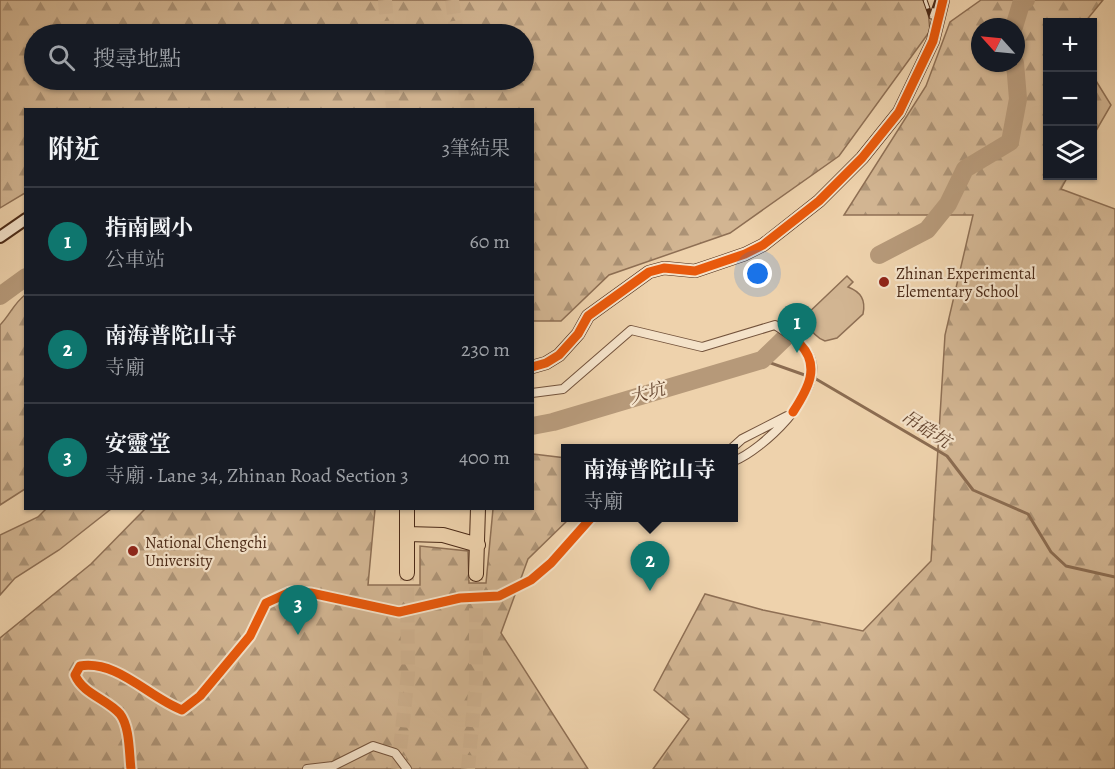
<!DOCTYPE html>
<html lang="zh-TW">
<meta charset="utf-8">
<style>
:root{--surface:#171b24;--page:#242831;--text:#f1f3f6;--muted:#9ea1a6;--line:#363941;--accent:#0f766e}
body{margin:0;font-family:Alegreya,"Noto Serif TC",serif;background:var(--page);color:var(--text)}
.controls{position:absolute;right:18px;top:18px;display:grid;overflow:hidden;border-radius:0px;box-shadow:0 2px 4px #0004}
.controls button{width:54px;height:54px;display:grid;place-items:center;padding:0;border:0;border-bottom:2px solid var(--line);background:var(--surface);color:var(--text);font:30px sans-serif}
.compass{position:absolute;left:971px;top:18px;width:54px;height:54px;border-radius:50%;background:var(--surface);box-shadow:0 2px 4px #0004;rotate:297deg}
.you{position:absolute;left:758px;top:274px;width:21px;height:21px;margin:-15px;border:4px solid #fff;border-radius:50%;background:#1a73e8;box-shadow:0 0 0 9px #1a73e833}
.badge{display:grid;place-items:center;width:39px;height:39px;border-radius:50%;background:var(--accent);color:#fff;font-size:20px;font-weight:700}
.pin{position:absolute;translate:-50% -50px;filter:drop-shadow(0 2px 3px #0008)}
.pin::after{content:'';position:absolute;top:32px;width:21px;height:18px;background:inherit;clip-path:polygon(0 0,100% 0,50% 100%)}
.popup{position:absolute;left:561px;top:444px;width:177px;height:78px;box-sizing:border-box;display:grid;place-content:center;border-radius:0px;background:var(--surface);filter:drop-shadow(0 2px 4px #0005);font-size:20px;white-space:nowrap;color:var(--muted)}
.popup b{font-size:22px;color:var(--text)}
.popup::after{content:'';position:absolute;left:50%;top:100%;margin-left:-12px;border:12px solid transparent;border-top-color:var(--surface)}
.list{margin:0;padding:0;list-style:none}
h2{display:flex;justify-content:space-between;align-items:center;height:78px;margin:0;padding:0 24px;font-size:26px}
h2 small{font-size:20px;font-weight:400;color:var(--muted)}
.list li{display:grid;grid-template-columns:39px 1fr auto;gap:18px;align-items:center;box-sizing:border-box;height:108px;padding:0 24px;border-top:2px solid var(--line)}
.list b{display:block;font-size:22px;white-space:nowrap}
.list p{margin:0;font-size:20px;white-space:nowrap;color:var(--muted)}
.list em{font-size:20px;font-style:normal;color:var(--muted)}
.icon{flex:none;width:33px;height:33px;fill:none;stroke:currentColor;stroke-width:2;stroke-linecap:round;stroke-linejoin:round}
.map{position:relative;flex:none;width:1115px;height:769px;overflow:hidden}
.search{position:absolute;background:var(--surface);box-shadow:0 2px 4px #0004;left:24px;top:24px;width:510px;height:66px;display:flex;align-items:center;gap:15px;box-sizing:border-box;padding:0 21px;border-radius:33px;color:var(--muted);font-size:22px}
.panel{position:absolute;background:var(--surface);box-shadow:0 2px 4px #0004;left:24px;top:108px;width:510px;height:402px;border-radius:0px}
.map>svg:first-child{display:block}
.forest{fill:url(#forest-firs);stroke:#8e6f54;stroke-width:1.5;fill-rule:evenodd}
.green{fill:#d2b592;stroke:#8e6f54;stroke-width:1.5}
.lines{fill:none;stroke-linecap:round;stroke-linejoin:round}
.stream{stroke:#8b6c51;stroke-width:3}
.river{stroke:#b69979;stroke-width:18}
.highway-tunnel{stroke:#cdb08e;stroke-width:14;stroke-dasharray:14 7;stroke-linecap:butt}
.street-casing{stroke:#73533c;stroke-width:10}
.secondary-casing{stroke:#4a2916;stroke-width:14}
.highway-casing{stroke:#4a2916;stroke-width:16}
.street{stroke:#f4e2c9;stroke-width:8}
.secondary{stroke:#f4e2c9;stroke-width:10}
.highway{stroke:#eed2ac;stroke-width:14}
.rail-casing{stroke:#4a2916;stroke-width:5}
.rail{stroke:#f4e2c9;stroke-width:3;stroke-dasharray:9;stroke-linecap:butt}
.cycleway-casing{stroke:#f4e2c9;stroke-width:13}
.cycleway{stroke:#e8590c;stroke-width:9}
.poi-dot{fill:#8f2418;stroke:#f4e2c9;stroke-width:2}
.labels{text-anchor:middle;stroke-width:4.5;stroke-linejoin:round;paint-order:stroke}
.poi-label{font-size:16px;fill:#4a2916;stroke:#f4e2c9;text-anchor:start}
.water-label{font-size:18px;font-style:italic;fill:#65452f;stroke:#f4e2c9}
</style>
<div class="map">
<svg width="1115" height="769" viewBox="0 0 1115 769">
<defs>
<pattern id="forest-firs" width="22" height="20" patternUnits="userSpaceOnUse" patternTransform="scale(1.5)"><rect width="22" height="20" fill="#d2b592"/><path d="M5 1l3.5 6h-7zM16 11l3.5 6h-7z" fill="#ac9376"/></pattern>
</defs>
<rect width="100%" height="100%" fill="#eed2ac"/>
<filter id="stains"><feTurbulence type="fractalNoise" baseFrequency=".00333" numOctaves="4"/><feColorMatrix values="0 0 0 0 .2 0 0 0 0 .09 0 0 0 0 .02 0 0 0 .5 -.17"/></filter>
<radialGradient id="worn" r=".72"><stop offset=".6" stop-color="#630" stop-opacity="0"/><stop offset="1" stop-color="#630" stop-opacity=".3"/></radialGradient>
<path class="forest" d="M0 0H923L928 10 930 31 839 156 730 233 609 275 561 321H533L532 110H26L25 193 0 208ZM524 34V80H34V34Z
M981 0H1103L1085 22H1048V176H1068L1061 189 1115 209V769H653L689 719 654 690 705 594 763 610 863 631 931 561 945 335 973 215H844L926 86 950 22ZM980 27H1016V63H980Z
M1093 76 1111 105 1093 136H1092Z
M25 295V489L0 505V325C10 315 14 303 25 295Z
M533 454 566 458V518H570L528 559 501 633 588 769H0V638L91 564 145 509H375L368 585H420V546L468 551 469 583H486L493 509 532 508Z
M46 509H111L59 550 15 578 0 595V535L38 517Z"/>
<path class="green" d="M847 276 853 282 848 287C861 292 866 300 863 314L837 338 825 341C812 336 810 326 803 318Z"/>
<g class="lines">
<path class="stream" d="M762 360 816 379 947 456 973 490 1028 514 1051 552 1066 566 1115 577"/>
<path class="river" d="M1014 27 1021 4 1026 0
M879 255 927 230 948 204 965 169 1010 142 1018 99 1015 63
M0 296 26 277
M532 426 553 422 762 360 791 332"/>
<path class="highway-tunnel" d="M385 0 388 34
M452 0 457 34
M391 80 393 110
M464 80 468 110
M398 769 408 674 407 573
M468 769 476 681V574"/>
<g class="street-casing">
<path id="street" d="M532 393 563 389 631 330 702 347 775 325C787 333 807 345 811 360 822 394 762 450 734 461
M732 448 742 439 787 416
M131 769C129 753 130 727 120 714 107 699 83 694 75 675L80 666C118 660 148 697 182 710L200 696 250 636 266 603 290 592 311 593 399 612 460 598 499 596 531 580 551 563 591 518
M307 769 333 766 373 746 395 753 407 769"/>
</g>
<g class="secondary-casing">
<path id="secondary" d="M0 237 26 219
M532 367 546 363 559 355 578 334 588 316 649 272 664 268 695 271 745 254 763 245 819 201 862 158 899 112 933 41 943 0"/>
</g>
<g class="highway-casing">
<path id="highway" d="M407 534 443 535 478 545
M407 573V508
M476 574 478 508"/>
</g>
<use href="#street" class="street"/>
<use href="#secondary" class="secondary"/>
<use href="#highway" class="highway"/>
<g class="rail-casing">
<path id="rail" d="M925 0 931 17 937 0"/>
</g>
<use href="#rail" class="rail"/>
<g class="cycleway-casing">
<path id="cycleway" d="M532 367 546 363 559 355 578 334 588 316 649 272 664 268 695 271 745 254 763 245 819 201 862 158 899 112 933 41 943 0
M793 412C808 389 821 366 800 344
M131 769C129 753 130 727 120 714 107 699 83 694 75 675L80 666C118 660 148 697 182 710L200 696 250 636 266 603 290 592 311 593 399 612 460 598 499 596 531 580 551 563 591 518"/>
</g>
<use href="#cycleway" class="cycleway"/>
</g>
<g class="poi-dot">
<circle cx="884" cy="282" r="6"/>
<circle cx="133" cy="551" r="6"/>
</g>
<g class="labels">
<g class="poi-label">
<text x="896" y="279">Zhinan Experimental<tspan x="896" dy="18">Elementary School</tspan></text>
<text x="145" y="548">National Chengchi<tspan x="145" dy="18">University</tspan></text>
</g>
<g class="water-label">
<text transform="translate(647 393) rotate(-16)" y="6">大坑</text>
<text transform="translate(926 429) rotate(32)" y="6">吊硞坑</text>
</g>
</g>
<rect width="100%" height="100%" filter="url(#stains)"/>
<rect width="100%" height="100%" fill="url(#worn)"/>
</svg>
<div class="controls">
<button>+</button>
<button>−</button>
<button><svg class="icon" aria-label="layers" viewBox="0 0 24 24"><path d="M12 4l9 5-9 5-9-5zM3 14l9 5 9-5"/></svg></button>
</div>
<svg class="compass" viewBox="-18 -18 36 36"><path d="M0-13l5 13h-10z" fill="#e53935"/><path d="M0 13l5-13h-10z" fill="#9ea1a6"/></svg>
<div class="you"></div>
<div class="pin badge" style="left:797px;top:353px">1</div>
<div class="pin badge" style="left:650px;top:591px">2</div>
<div class="popup"><b>南海普陀山寺</b>寺廟</div>
<div class="pin badge" style="left:298px;top:635px">3</div>
<div class="search"><svg class="icon" aria-label="search" viewBox="0 0 24 24"><circle cx="10" cy="10" r="6"/><path d="M15 15l6 6"/></svg>搜尋地點</div>
<section class="panel">
<h2>附近<small>3筆結果</small></h2>
<ul class="list">
<li><span class="badge">1</span><div><b>指南國小</b><p>公車站</p></div><em>60 m</em></li>
<li><span class="badge">2</span><div><b>南海普陀山寺</b><p>寺廟</p></div><em>230 m</em></li>
<li><span class="badge">3</span><div><b>安靈堂</b><p>寺廟 · Lane 34, Zhinan Road Section 3</p></div><em>400 m</em></li>
</ul>
</section>
</div>
